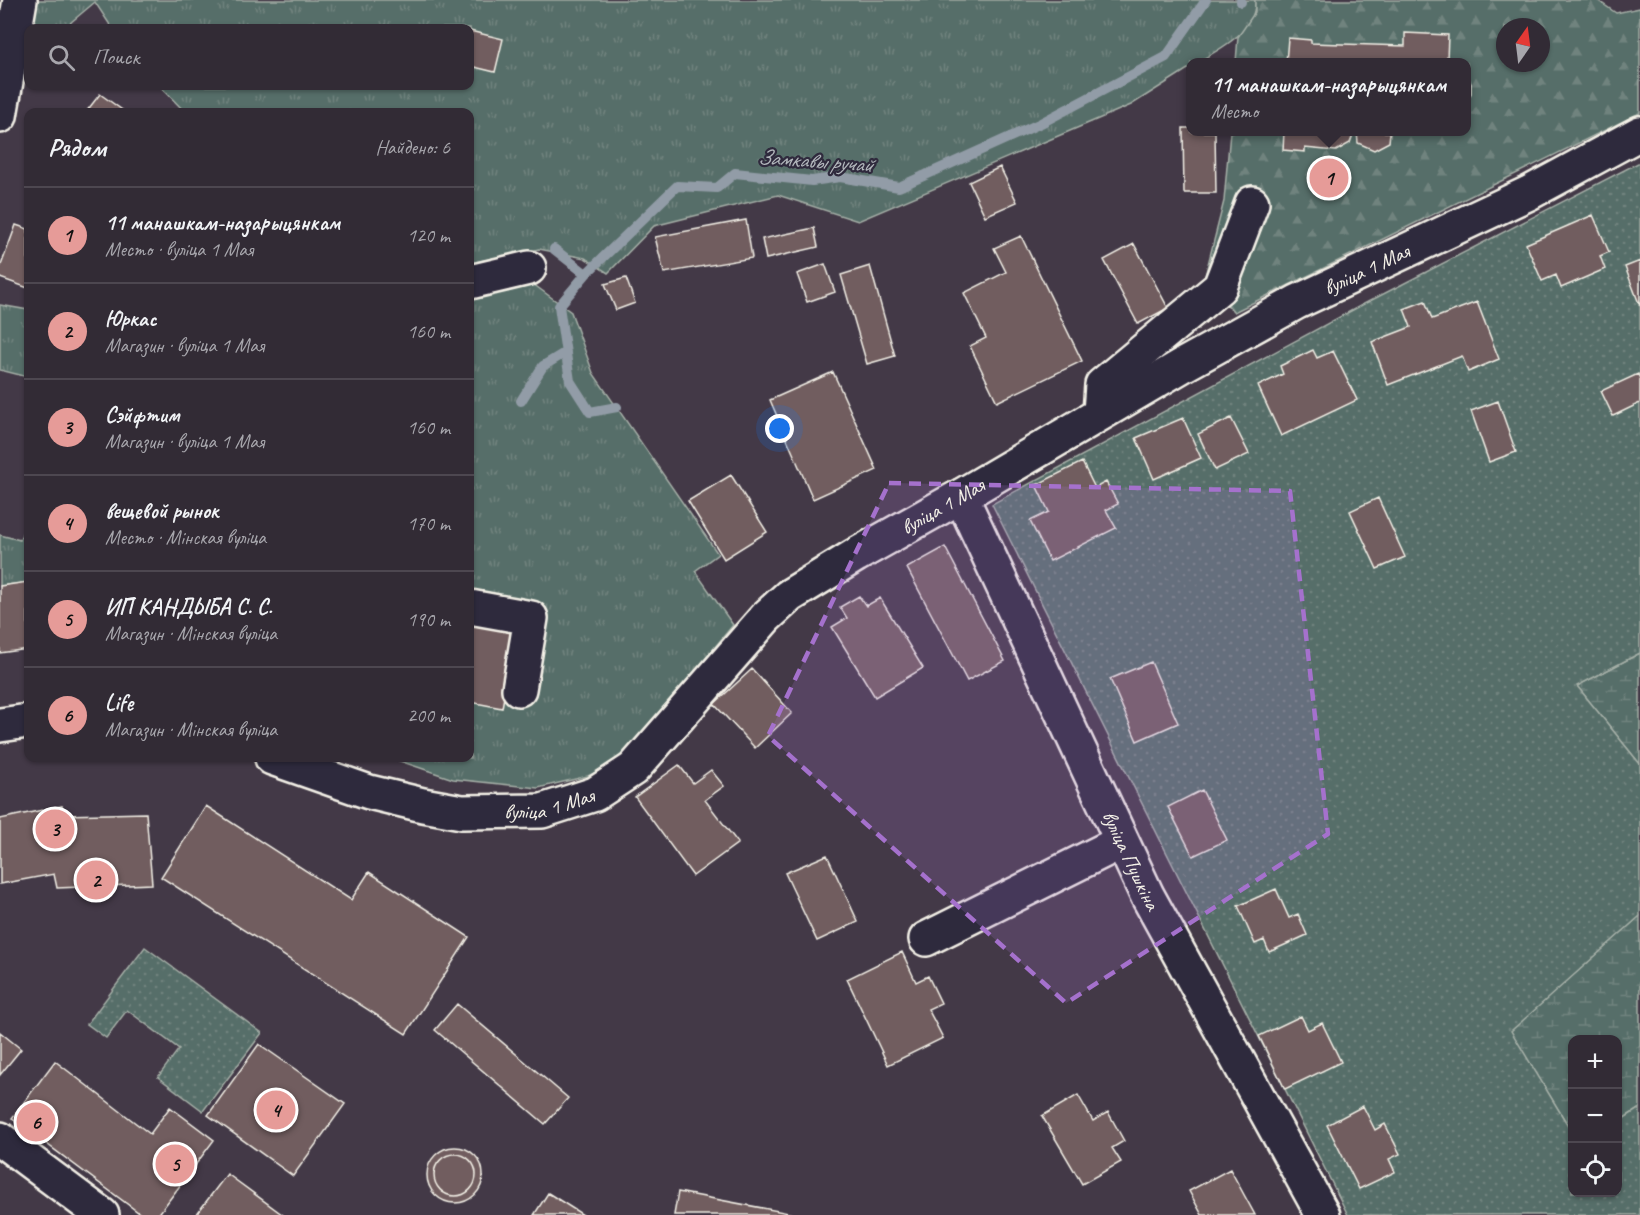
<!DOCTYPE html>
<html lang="ru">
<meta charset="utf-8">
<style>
:root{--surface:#322b35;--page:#3d3741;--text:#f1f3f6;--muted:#a8a7ad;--line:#4d4750;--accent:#e69b98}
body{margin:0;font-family:Caveat,sans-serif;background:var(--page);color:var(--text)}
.controls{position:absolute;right:18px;bottom:18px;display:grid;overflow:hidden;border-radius:12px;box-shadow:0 2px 4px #0004}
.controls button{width:54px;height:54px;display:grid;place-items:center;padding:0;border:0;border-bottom:2px solid var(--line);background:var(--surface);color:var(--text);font:30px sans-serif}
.compass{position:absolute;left:1496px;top:18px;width:54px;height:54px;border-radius:50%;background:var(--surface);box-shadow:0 2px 4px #0004;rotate:14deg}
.you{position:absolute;left:780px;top:429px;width:21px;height:21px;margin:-15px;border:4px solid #fff;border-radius:50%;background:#1a73e8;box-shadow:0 0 0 9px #1a73e833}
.badge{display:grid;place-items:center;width:39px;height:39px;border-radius:50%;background:var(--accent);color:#111;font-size:20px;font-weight:700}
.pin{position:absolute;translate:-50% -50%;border:3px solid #fff;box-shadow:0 2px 6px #0006}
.popup{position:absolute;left:1186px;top:58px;width:285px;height:78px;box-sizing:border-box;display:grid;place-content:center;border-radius:12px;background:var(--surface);filter:drop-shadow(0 2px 4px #0005);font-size:20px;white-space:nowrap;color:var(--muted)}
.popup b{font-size:22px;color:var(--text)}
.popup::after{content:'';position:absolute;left:50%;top:100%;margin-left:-12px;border:12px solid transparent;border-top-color:var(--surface)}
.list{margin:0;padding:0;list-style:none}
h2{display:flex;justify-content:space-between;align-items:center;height:78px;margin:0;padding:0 24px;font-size:26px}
h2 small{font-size:20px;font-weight:400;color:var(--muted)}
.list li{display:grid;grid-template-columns:39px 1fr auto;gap:18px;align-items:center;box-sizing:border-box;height:96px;padding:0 24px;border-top:2px solid var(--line)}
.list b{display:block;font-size:22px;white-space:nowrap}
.list p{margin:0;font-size:20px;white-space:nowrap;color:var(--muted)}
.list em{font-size:20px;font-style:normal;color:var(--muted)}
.icon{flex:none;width:33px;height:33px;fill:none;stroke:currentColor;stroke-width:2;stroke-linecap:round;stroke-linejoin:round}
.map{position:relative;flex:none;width:1640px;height:1215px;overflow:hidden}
.search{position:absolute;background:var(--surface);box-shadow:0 2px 4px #0004;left:24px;top:24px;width:450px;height:66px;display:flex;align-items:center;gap:15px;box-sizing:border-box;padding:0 21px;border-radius:12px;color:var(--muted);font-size:22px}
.panel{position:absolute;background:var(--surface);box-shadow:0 2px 4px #0004;left:24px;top:108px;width:450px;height:654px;border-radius:12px}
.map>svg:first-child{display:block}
.grass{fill:url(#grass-tufts);stroke:#a6b0a8;stroke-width:1.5}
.forest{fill:url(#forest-firs);stroke:#a6b0a8;stroke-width:1.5;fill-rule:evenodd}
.wetland{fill:url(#wetland-marsh);stroke:#a6b0a8;stroke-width:1.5}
.garden{fill:url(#garden-dots);stroke:#a6b0a8;stroke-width:1.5}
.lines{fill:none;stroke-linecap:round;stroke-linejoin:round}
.stream{stroke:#929ca7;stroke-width:10}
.building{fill:#715d5e;stroke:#f4f1e8;stroke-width:1.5}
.minor-casing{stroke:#f4f1e8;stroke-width:38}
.minor{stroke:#2f2a3d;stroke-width:33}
.marked{fill:#a571cd;fill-opacity:0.2;stroke:#a571cd;stroke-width:4.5;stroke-dasharray:12 8;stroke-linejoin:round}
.labels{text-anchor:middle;stroke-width:4.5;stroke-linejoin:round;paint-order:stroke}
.street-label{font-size:21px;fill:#f4f1e8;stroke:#2f2a3d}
.water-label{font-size:22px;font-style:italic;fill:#b3b8bd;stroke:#2f2a3d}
</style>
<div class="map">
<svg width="1640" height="1215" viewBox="0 0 1640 1215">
<defs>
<pattern id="grass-tufts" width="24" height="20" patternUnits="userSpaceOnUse" patternTransform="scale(1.5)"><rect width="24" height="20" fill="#576e69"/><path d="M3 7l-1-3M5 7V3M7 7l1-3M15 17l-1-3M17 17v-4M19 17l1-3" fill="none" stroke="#70837e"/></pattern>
<pattern id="forest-firs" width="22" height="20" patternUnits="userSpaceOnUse" patternTransform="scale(1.5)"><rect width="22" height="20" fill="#576e69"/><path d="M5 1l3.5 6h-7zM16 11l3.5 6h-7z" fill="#70837e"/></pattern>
<pattern id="wetland-marsh" width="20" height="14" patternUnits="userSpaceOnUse" patternTransform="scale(1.5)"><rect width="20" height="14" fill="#576e69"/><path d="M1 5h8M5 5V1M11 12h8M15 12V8" fill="none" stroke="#70837e"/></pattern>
<pattern id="garden-dots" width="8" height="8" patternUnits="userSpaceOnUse" patternTransform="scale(1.5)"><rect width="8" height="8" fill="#576e69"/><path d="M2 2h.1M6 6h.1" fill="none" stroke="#70837e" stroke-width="1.8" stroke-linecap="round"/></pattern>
</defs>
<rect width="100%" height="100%" fill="#433947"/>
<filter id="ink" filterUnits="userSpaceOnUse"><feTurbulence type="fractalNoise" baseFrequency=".0167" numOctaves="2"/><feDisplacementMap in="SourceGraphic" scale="12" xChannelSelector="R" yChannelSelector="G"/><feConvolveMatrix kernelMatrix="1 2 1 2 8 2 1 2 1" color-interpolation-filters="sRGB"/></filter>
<g filter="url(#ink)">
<path class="grass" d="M36 0H1255C1257 31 1221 48 1198 62L1191 63V67L1131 105 858 221 778 195 654 226 608 273 585 258 539 249 470 263V112H185L160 86H470V28H112L95 2 64 28H31Z
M533 284 571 312 593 373 718 554 695 571 733 625 623 759 588 776 538 788 453 779 391 758H470V699H504L530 702 543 610 470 594V297Z
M0 305 28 310V377L0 370Z
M28 517V582L0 586V535L20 540Z"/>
<path class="forest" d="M1255 0H1597L1616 13 1640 8V113L1234 312 1204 280 1224 201 1230 132H1467V63L1236 62 1238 37 1255 12ZM1505 27H1541V63H1505Z"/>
<path class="wetland" d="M1640 653V764L1577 686Z
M1640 916V1108L1618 1122V1040H1572V1132L1510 1031Z"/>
<path class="garden" d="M1640 162V653L1577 686 1640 764V916L1511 1031 1572 1132V1192H1618V1122L1640 1108V1215H1348L992 504 1362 305Z
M145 947 262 1033 203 1111 158 1077 179 1049 127 1010 106 1038 87 1024Z"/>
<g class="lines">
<path class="stream" d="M1241 0V2
M554 249 586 274 677 186 717 188 735 173 812 181 840 177 899 187 1041 123 1166 57 1206 0
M586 274 559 306 570 381 590 412 617 407
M521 401 543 366 566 352"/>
</g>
<path class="building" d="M470 31 503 39 495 72 470 66Z
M1405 33 1448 35 1447 60 1454 63H1286L1288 38 1311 40V43L1405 46Z
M1467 73 1471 84V93L1467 103Z
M100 94 125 112H86Z
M1183 128H1191V132H1215L1216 193H1184Z
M1284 132H1354L1350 143 1336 151 1305 148V152L1283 150Z
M1357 132H1390L1389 142 1374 150 1358 143Z
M1000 167 1017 202 985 216 969 182Z
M1593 215 1609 252 1600 256 1605 269 1561 288 1556 275 1542 281 1526 244Z
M746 220 752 258 664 273 655 237Z
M16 225 28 229V288L0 278V268Z
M814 228 818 247 766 259 762 239Z
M1021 236 1082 361 997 402 970 346 986 338 964 293 1006 272 994 248Z
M1134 244 1168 308 1138 324 1104 260Z
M1640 261V306L1625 267Z
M825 264 835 292 807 302 797 274Z
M870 266 895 356 867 364 841 275Z
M626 278 635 303 616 310 605 284Z
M1425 301 1432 319 1477 302 1499 359 1468 372 1462 356 1388 385 1372 342 1411 327 1404 309Z
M1313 350 1317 358 1333 351 1357 400 1281 436 1258 386 1283 374 1280 366Z
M833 372 877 470 813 499 770 400Z
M1638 374 1640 379V403L1613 416 1601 391Z
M1498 401 1516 452 1489 462 1471 411Z
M1183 418 1201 458 1154 479 1136 438Z
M1231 418 1249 454 1215 470 1198 434Z
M1082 462 1095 488 1106 482 1118 504 1106 510 1116 528 1050 561 1030 521 1049 512 1036 485Z
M731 475 767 532 724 559 688 501Z
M1378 498 1405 557 1377 569 1350 511Z
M945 547 1005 661 967 681 907 568Z
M28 582V649L0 653V586Z
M859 596 866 606 880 598 923 668 875 697 832 627 847 618 840 607Z
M470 620 516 629 502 708 470 702Z
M1151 662 1178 723 1137 741 1110 679Z
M752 669 792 713 755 748 714 704Z
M679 765 693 783 711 770 724 786 705 800 738 843 693 876 635 797Z
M1202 790 1227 840 1193 856 1168 807Z
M62 806 64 815 146 813 152 884 57 888 54 874 0 884V819Z
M206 806 351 900 369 872 469 937 406 1034 161 877Z
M827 855 858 922 817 941 785 873Z
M1276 889 1289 918 1298 914 1307 935 1269 952 1264 940 1255 944 1238 906Z
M902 952 916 982 928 976 941 1003 928 1009 943 1038 888 1065 847 979Z
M457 1004 568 1098 545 1124 435 1030Z
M1301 1016 1308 1030 1322 1023 1341 1062 1285 1089 1259 1036Z
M0 1032 21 1049 0 1075Z
M259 1044 345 1104 293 1176 208 1115Z
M55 1061 150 1134 170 1107 214 1140 158 1215H142L12 1118Z
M1078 1095 1093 1121 1108 1112 1124 1141 1112 1148 1121 1162 1082 1184 1042 1116Z
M1363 1106 1375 1130 1385 1124 1400 1154 1389 1159 1395 1172 1359 1189 1327 1125Z
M427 1175a28 28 0 1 1 56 0a28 28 0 1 1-56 0Z
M434 1175a21 21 0 1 1 42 0a21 21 0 1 1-42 0Z
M1230 1169 1255 1215H1202L1189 1191Z
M227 1174 230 1176 283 1215H196Z
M678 1192 794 1214V1215H674Z
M548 1193 583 1215H534Z"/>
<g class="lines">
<g class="minor-casing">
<g id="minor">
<path d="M0 116 20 0"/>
<path d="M470 282 529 268"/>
<path d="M1100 413 1102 385 1220 287 1252 203"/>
<path id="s1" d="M961 496 1147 895 1323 1215"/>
<path d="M470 607 531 618 519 689"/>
<path d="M0 725 28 721"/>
<path id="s2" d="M272 758 369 792 423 805 462 812 542 811 595 794 633 769 766 617 789 596 856 555 961 496 1185 364 1297 302 1529 193 1640 133"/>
<path d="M926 939 1121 842"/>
<path d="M0 1139 102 1215"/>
</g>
</g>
<use href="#minor" class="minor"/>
</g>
</g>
<path class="marked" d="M889 483 1290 491 1328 834 1066 1003 768 736Z"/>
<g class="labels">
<g class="street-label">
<text dy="7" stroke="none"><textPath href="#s2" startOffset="1276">вуліца 1 Мая</textPath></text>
<text dy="7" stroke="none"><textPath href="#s2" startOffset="790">вуліца 1 Мая</textPath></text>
<text dy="7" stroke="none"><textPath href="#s2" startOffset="286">вуліца 1 Мая</textPath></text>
<text dy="7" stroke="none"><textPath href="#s1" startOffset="402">вуліца Пушкіна</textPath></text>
</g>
<g class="water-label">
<text transform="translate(815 160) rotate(4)" y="8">Замкавы ручай</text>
</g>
</g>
</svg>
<div class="controls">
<button>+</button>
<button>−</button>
<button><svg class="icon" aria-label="locate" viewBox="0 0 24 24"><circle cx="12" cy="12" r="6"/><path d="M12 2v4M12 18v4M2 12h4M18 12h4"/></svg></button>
</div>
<svg class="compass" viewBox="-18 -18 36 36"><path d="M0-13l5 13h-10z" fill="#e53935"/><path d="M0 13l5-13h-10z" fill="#a8a7ad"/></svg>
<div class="you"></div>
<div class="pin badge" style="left:1329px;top:178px">1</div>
<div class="popup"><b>11 манашкам-назарыцянкам</b>Место</div>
<div class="pin badge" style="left:96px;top:880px">2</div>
<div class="pin badge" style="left:55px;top:829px">3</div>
<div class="pin badge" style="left:276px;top:1110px">4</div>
<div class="pin badge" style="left:175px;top:1164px">5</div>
<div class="pin badge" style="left:36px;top:1122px">6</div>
<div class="search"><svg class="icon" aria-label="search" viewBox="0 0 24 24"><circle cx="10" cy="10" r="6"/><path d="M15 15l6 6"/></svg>Поиск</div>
<section class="panel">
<h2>Рядом<small>Найдено: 6</small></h2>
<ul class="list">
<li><span class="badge">1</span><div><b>11 манашкам-назарыцянкам</b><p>Место · вуліца 1 Мая</p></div><em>120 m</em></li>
<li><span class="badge">2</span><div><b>Юркас</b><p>Магазин · вуліца 1 Мая</p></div><em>160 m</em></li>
<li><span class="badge">3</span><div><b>Сэйфтим</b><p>Магазин · вуліца 1 Мая</p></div><em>160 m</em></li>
<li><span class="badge">4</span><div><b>вещевой рынок</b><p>Место · Мінская вуліца</p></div><em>170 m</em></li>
<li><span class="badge">5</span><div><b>ИП КАНДЫБА С. С.</b><p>Магазин · Мінская вуліца</p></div><em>190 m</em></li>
<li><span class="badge">6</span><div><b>Life</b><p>Магазин · Мінская вуліца</p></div><em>200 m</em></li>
</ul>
</section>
</div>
